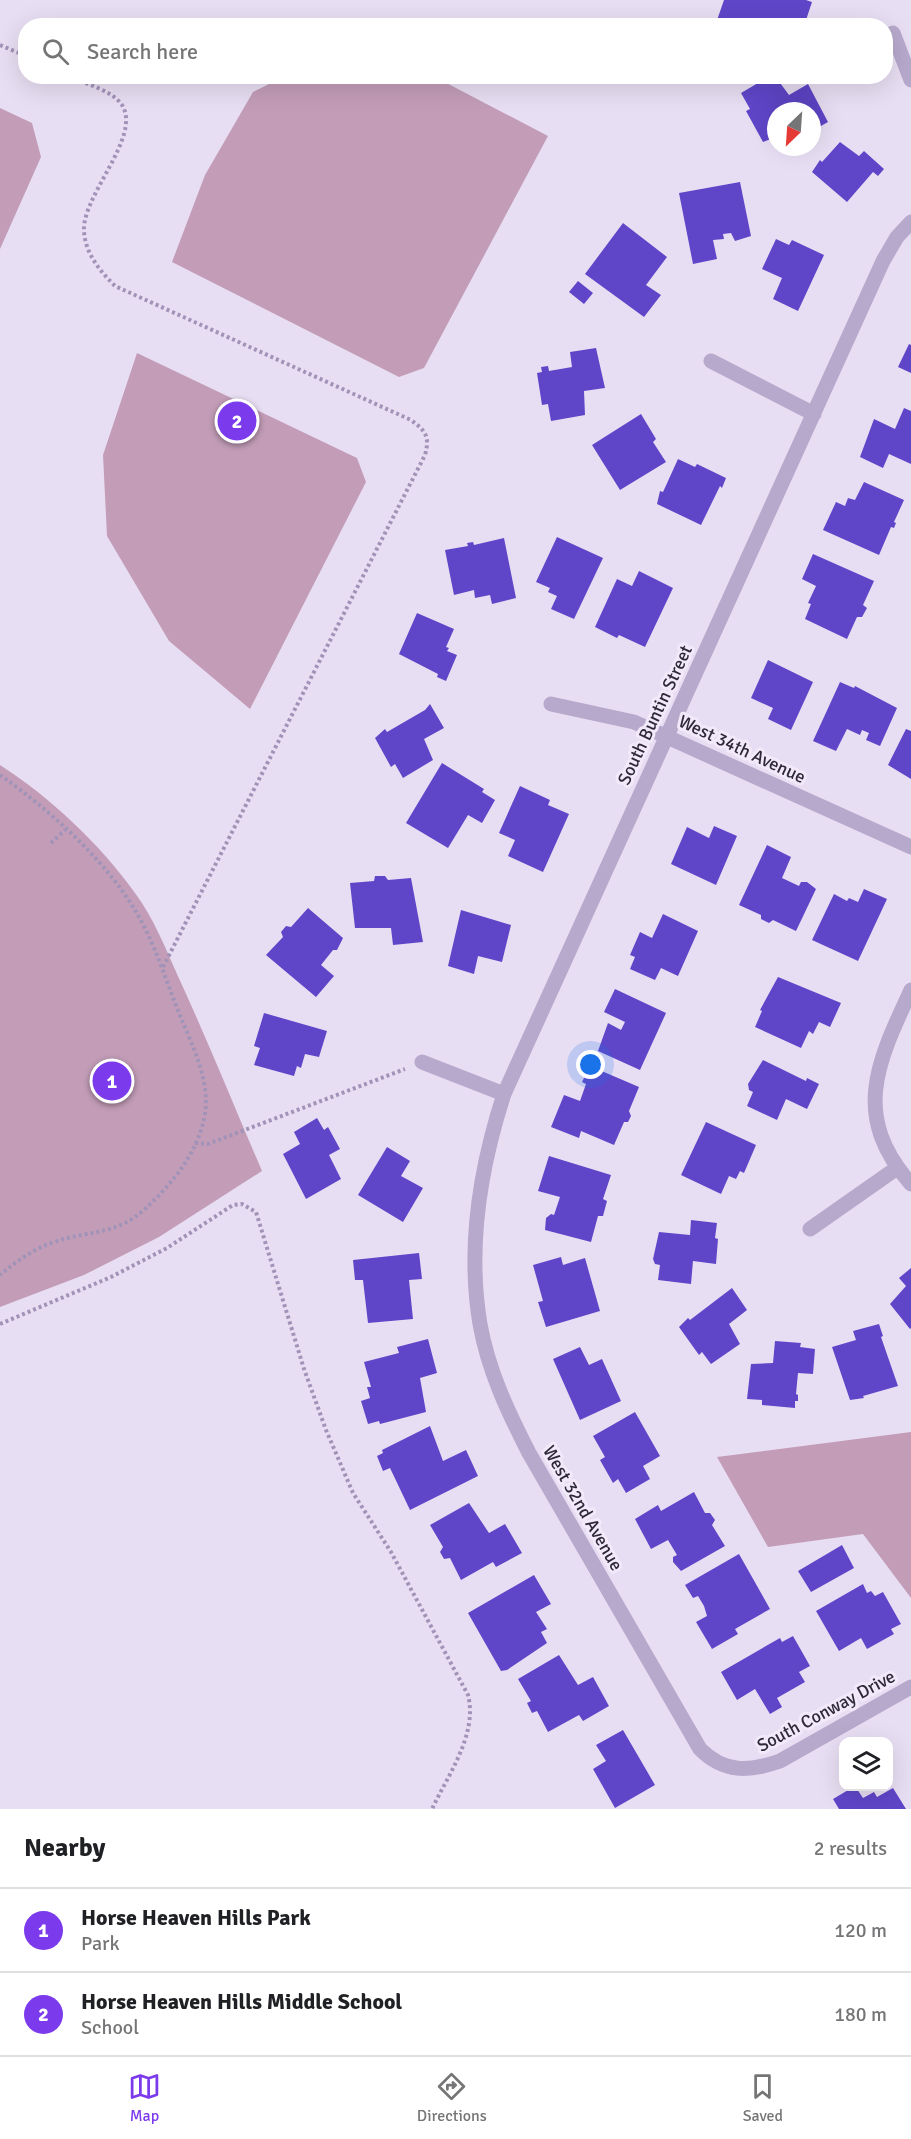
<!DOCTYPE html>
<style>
:root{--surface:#fff;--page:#f6f6f6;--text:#202124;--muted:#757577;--line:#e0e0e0;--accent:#7c3aed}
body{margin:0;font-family:Signika,sans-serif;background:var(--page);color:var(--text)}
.controls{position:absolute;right:18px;bottom:18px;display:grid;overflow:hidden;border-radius:12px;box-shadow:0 6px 24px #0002}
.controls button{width:54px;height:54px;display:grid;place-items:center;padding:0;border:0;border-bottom:2px solid var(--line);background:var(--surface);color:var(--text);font:30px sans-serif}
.compass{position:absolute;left:767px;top:102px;width:54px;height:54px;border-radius:50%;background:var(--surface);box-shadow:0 6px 24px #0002;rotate:205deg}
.you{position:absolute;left:591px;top:1065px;width:21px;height:21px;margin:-15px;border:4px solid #fff;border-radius:50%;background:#1a73e8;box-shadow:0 0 0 9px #1a73e833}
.badge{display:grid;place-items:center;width:39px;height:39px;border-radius:50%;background:var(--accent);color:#fff;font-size:20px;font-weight:700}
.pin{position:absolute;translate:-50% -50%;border:3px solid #fff;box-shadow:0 2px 6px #0006}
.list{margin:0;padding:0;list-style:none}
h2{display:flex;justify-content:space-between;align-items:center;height:78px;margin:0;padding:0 24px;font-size:26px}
h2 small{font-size:20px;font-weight:400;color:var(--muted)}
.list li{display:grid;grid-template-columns:39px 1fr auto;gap:18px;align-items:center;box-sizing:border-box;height:84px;padding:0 24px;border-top:2px solid var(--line)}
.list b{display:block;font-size:22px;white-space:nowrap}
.list p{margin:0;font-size:20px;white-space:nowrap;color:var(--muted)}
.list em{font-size:20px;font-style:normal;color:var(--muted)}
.icon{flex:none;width:33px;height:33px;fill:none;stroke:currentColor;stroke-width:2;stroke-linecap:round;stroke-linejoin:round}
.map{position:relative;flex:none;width:911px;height:1809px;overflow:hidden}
.search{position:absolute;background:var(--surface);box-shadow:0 6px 24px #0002;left:18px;right:18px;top:18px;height:66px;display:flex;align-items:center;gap:15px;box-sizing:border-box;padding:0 21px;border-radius:24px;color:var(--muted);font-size:22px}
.sheet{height:246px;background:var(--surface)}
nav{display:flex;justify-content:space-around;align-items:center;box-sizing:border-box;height:84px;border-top:2px solid var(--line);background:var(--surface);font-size:16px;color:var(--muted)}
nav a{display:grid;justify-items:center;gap:3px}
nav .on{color:var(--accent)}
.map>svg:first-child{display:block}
.green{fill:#c39db8}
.building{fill:#5f46c9}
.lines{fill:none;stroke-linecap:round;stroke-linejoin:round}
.path{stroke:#a193b8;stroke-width:4;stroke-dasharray:3 3;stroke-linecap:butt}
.street{stroke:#b7a9cc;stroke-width:15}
.labels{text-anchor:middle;stroke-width:6;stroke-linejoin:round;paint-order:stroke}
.street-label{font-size:18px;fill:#2d2939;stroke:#f2eafa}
</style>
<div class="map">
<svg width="911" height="1809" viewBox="0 0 911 1809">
<rect width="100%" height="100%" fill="#e8def3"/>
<path class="green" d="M285 76 435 77 548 136 424 368 399 377 172 262 205 175 253 92Z
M0 108 32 123 41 157 0 249Z
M137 353 357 458 366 482 250 709 169 641 107 536 103 455Z
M0 765C50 797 100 844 135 893 153 917 165 947 177 974 207 1039 234 1106 262 1171L159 1237 84 1275 0 1307Z
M911 1432V1598L863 1534 768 1547 717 1457Z"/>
<path class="building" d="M724 0H806L812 2 804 26H715Z
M770 76H775L789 95 808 84 828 122 812 131V111H776V137L763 142 746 111 750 109 741 93Z
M840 142 859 156 864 151 884 169 878 176 873 172 847 202 812 172 820 160 822 162Z
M740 182 751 236 735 241 731 233 723 234 724 239 713 240 717 259 693 264 679 193Z
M623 223 667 257 646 285 661 295 644 317 585 274Z
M776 239 789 245 792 240 824 255 798 311 773 299 782 278 762 269Z
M578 281 593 293 584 304 569 292Z
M909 344 911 345V373L898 367Z
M596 348 605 388 584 391 585 415 551 421 548 404 542 405 537 373 542 372 541 367 548 366 549 371 572 367 570 352Z
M904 408 911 411V464L889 454 883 468 860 457 874 419 895 429Z
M641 414 656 439 653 442 666 462 620 490 592 445Z
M678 459 695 467 697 464 726 478 722 488 720 486 701 525 657 504 660 491 663 492Z
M864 482 904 500 894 522 896 523 894 528 891 527 879 555 823 530 836 502 845 506 848 498 855 500Z
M557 537 603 558 574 619 551 609 557 596 548 592 550 588 536 582Z
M504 538 516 598 492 604 490 595 475 598 474 590 454 595 445 550 468 546 467 543 473 542 474 545Z
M813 554 874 581 863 605 867 608 862 617H857L847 639 805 619 811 604 808 603 816 586 802 579Z
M639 571 673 588 645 647 619 635 617 638 595 627 617 579 632 586Z
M417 613 454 629 446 647 449 648 447 651 457 655 446 681 437 677 438 674 399 654Z
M768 660 813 682 791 730 768 719 773 708 751 698Z
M840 682 854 688 855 686 897 708 880 746 866 740 869 733 862 730 860 735 847 729 836 751 813 741Z
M430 704 444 728 424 739 433 760 403 778 395 764 391 767 375 738 385 729 387 732 425 710Z
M906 729 911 731V779L888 765Z
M442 763 484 789 482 792 495 800 482 823 468 815 448 848 406 823Z
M520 786 550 800 548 805 569 814 543 872 508 856 515 840 499 833Z
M714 826 737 836 716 885 671 864 687 827 709 838Z
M767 845 791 857 782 878 799 886 801 882H807L816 889 796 931 773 920 769 923 761 919V915L739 905Z
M375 876H385L388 880 411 878 423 942 393 945 391 928H355L350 883 374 881Z
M864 889 887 899 858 961 812 940 834 894 847 901 849 898 858 902Z
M308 908 343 938 337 950H333L321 965 334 976 316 997 266 955 283 937 281 932 286 926 291 927Z
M461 910 511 925 502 962 478 956 474 974 448 966Z
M663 914 698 931 678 976 661 968 655 980 630 969 635 957 630 955 640 932 652 938Z
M778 977 841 1003 830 1027 819 1022 813 1034 809 1031 801 1048 755 1027 762 1011 760 1010Z
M615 989 666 1013 640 1070 598 1051 608 1023 621 1030 625 1022 604 1012Z
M264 1013 327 1031 319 1057 305 1054 301 1068 297 1066 294 1076 254 1065 260 1048 254 1046Z
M763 1060 806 1081 807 1078 819 1084 807 1109 786 1099 777 1120 747 1106 753 1092 749 1090 748 1084Z
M590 1066 639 1087 629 1111 631 1116 628 1122H624L614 1145 581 1131 579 1138 551 1127 564 1095 580 1101 586 1084 582 1082Z
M317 1118 324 1130 328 1127 340 1149 329 1155 341 1179 306 1199 283 1154 300 1144 294 1132Z
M706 1122 756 1145 744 1173 740 1171 736 1179 729 1176 721 1194 681 1175Z
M387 1147 410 1161 401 1176 423 1188 403 1222 358 1195Z
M549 1156 611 1175 603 1199 607 1201 603 1216H598L591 1242 545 1230 546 1218 551 1214 554 1215 560 1197 538 1191Z
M691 1220 717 1223 715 1238 718 1239 716 1264 693 1261 691 1284 658 1280 660 1265 655 1264 653 1259 659 1232 690 1235Z
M419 1253 422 1279 409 1280 413 1319 368 1323 363 1280H355L353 1260Z
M561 1257 563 1265 585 1258 600 1311 546 1327 538 1302 543 1301 533 1265Z
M911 1268V1328L910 1329 890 1304 906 1286 899 1278Z
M732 1288 747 1310 729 1324 740 1344 711 1364 702 1352 699 1355 679 1327 688 1318 690 1320Z
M879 1324 883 1336 881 1337 898 1386 863 1396 864 1398 850 1400 832 1347 856 1340 853 1331Z
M428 1339 437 1373 420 1378 426 1412 380 1424 379 1421 368 1424 361 1401 370 1398 367 1387H371L364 1362 399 1353 397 1347Z
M775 1341 801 1343 800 1347 815 1349 813 1374 798 1373 796 1394 798 1395V1401H795V1408L762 1405V1400L747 1399 751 1364 773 1363Z
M580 1347 589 1365 602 1359 621 1401 580 1420 553 1359Z
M635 1412 660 1456 643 1466 650 1479 626 1493 618 1479 613 1483 600 1460 605 1457 593 1436Z
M430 1426 443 1461 466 1450 478 1476 410 1510 390 1468 383 1471 377 1456 383 1453 382 1450Z
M694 1492 705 1513H710L715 1520 712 1525 725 1546 681 1571 673 1562V1557L677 1555 668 1540 651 1549 635 1519 658 1505 661 1511Z
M469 1503 489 1533 505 1524 522 1553 496 1567 493 1562 461 1580 450 1558 444 1559 440 1552 443 1547 430 1525Z
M842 1545 854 1568 811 1592 798 1571Z
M739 1554 770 1609 735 1629 738 1634 712 1649 696 1622 707 1616 704 1606 698 1596 693 1598 685 1585Z
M534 1575 551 1604 536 1612 547 1629 541 1632 547 1643 507 1670 501 1671 468 1613Z
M863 1584 867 1593 871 1591 875 1596 883 1592 901 1624 891 1629 894 1634 867 1649 861 1638 839 1651 816 1611Z
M793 1636 810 1666 799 1672 805 1682 777 1698 782 1707 770 1714 755 1689 737 1700 721 1672 780 1638 782 1642Z
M559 1655 578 1685 593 1677 609 1706 583 1721 579 1715 548 1732 537 1711 532 1713 527 1703 531 1701 518 1679Z
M623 1730 655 1785 615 1808 593 1769 606 1761 596 1745Z
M855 1786 863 1798 874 1792 877 1797 893 1788 906 1809H839L833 1799Z"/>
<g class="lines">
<path class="path" d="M0 45 26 56
M69 76C85 84 112 90 122 105 142 137 82 195 84 231 85 253 100 271 115 286L411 420C426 431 430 437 425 455L163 967
M0 775C51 811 108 862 139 917 157 949 167 984 181 1018 193 1047 210 1080 205 1114 199 1151 173 1183 146 1208 116 1236 89 1230 54 1242 33 1249 17 1261 0 1275
M51 843 65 830
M195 1143 208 1144 405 1069
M0 1324 111 1277 167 1248 233 1205 242 1204 256 1212 304 1369 326 1430 353 1493 391 1552 468 1695C478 1734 448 1775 432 1809"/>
<path class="street" d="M893 33 911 80
M911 222 897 237 883 261 504 1094C480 1168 467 1247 480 1324 488 1370 508 1412 529 1453L700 1749C724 1773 749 1772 780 1761L911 1687
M711 361 814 414
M551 704 634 722 911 847
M911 990C877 1063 851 1116 911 1184
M422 1062 504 1094
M810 1229 897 1168"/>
</g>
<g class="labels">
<g class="street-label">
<text transform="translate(655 715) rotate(-65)" y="6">South Buntin Street</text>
<text transform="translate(742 749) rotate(25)" y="6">West 34th Avenue</text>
<text transform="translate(583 1508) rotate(60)" y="6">West 32nd Avenue</text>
<text transform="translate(826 1711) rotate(-28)" y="6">South Conway Drive</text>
</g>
</g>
</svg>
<div class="controls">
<button><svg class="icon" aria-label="layers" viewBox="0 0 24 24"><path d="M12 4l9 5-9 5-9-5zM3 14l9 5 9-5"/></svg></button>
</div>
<svg class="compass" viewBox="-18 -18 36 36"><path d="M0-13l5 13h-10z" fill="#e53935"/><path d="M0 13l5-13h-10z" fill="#757577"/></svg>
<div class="you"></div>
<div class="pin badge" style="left:112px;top:1081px">1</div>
<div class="pin badge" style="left:237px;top:421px">2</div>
<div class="search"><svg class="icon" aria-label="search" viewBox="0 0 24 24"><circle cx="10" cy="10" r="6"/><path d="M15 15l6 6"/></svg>Search here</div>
</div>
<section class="sheet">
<h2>Nearby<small>2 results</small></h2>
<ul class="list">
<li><span class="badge">1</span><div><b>Horse Heaven Hills Park</b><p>Park</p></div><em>120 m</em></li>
<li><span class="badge">2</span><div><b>Horse Heaven Hills Middle School</b><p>School</p></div><em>180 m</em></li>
</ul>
</section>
<nav>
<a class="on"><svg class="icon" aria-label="map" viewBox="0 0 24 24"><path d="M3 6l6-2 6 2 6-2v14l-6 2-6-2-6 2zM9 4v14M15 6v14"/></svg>Map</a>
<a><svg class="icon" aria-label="directions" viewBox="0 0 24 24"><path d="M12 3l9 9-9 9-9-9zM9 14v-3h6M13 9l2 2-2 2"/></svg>Directions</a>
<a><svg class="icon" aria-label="saved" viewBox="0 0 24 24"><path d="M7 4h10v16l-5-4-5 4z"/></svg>Saved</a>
</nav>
